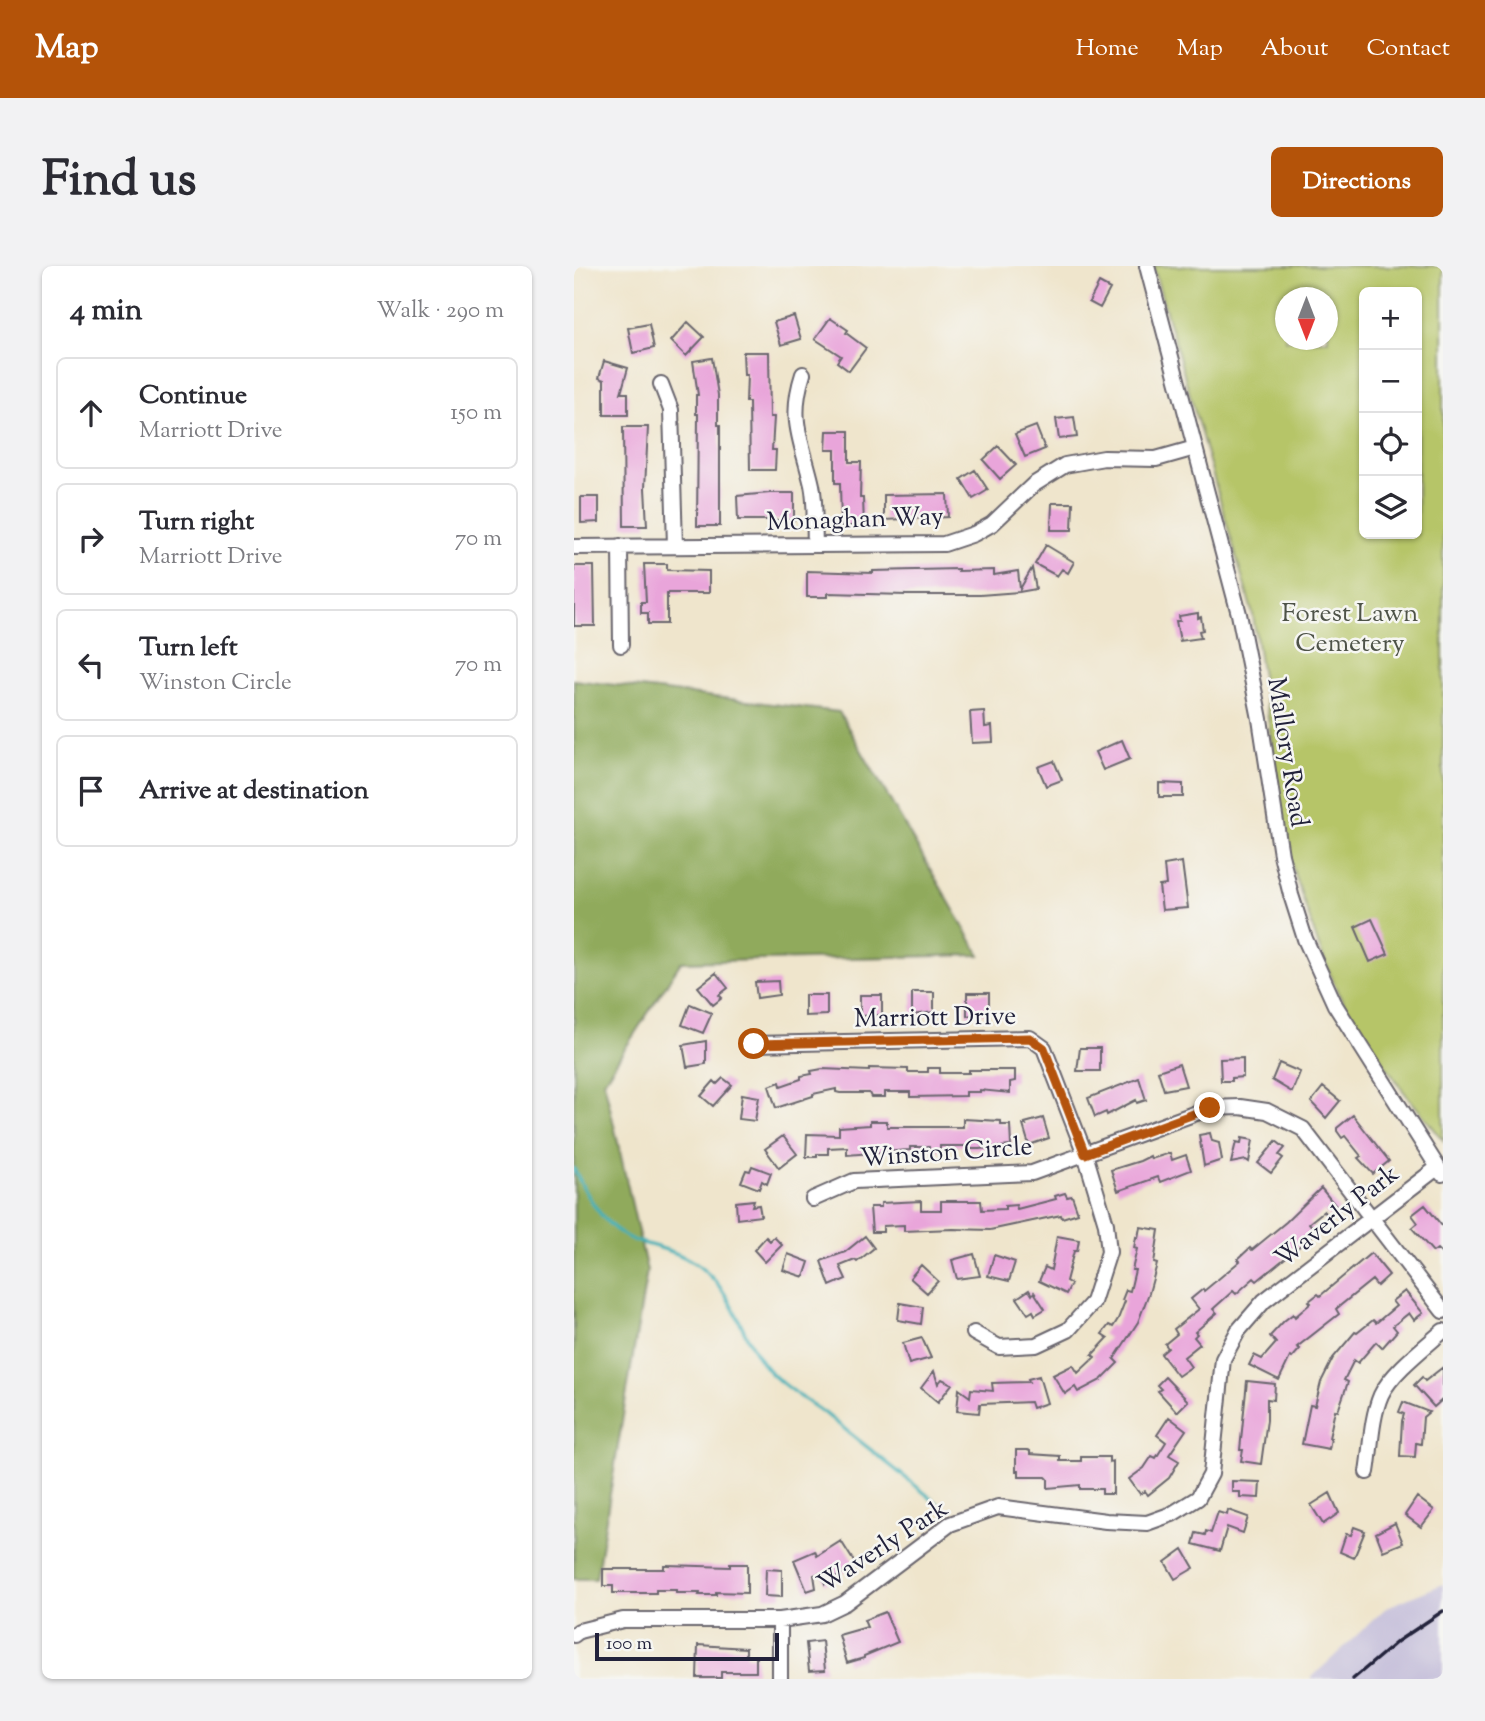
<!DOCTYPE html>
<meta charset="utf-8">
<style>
:root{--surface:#fff;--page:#f2f2f3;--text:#2b2b33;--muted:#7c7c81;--line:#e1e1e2;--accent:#b45309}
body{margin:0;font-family:"Sorts Mill Goudy",serif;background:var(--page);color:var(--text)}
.controls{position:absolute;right:21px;top:21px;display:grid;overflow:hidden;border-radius:10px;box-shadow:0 2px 5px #0004}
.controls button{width:63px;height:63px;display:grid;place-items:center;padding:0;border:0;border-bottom:2px solid var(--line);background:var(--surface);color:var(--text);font:35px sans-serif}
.compass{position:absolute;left:701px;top:21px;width:63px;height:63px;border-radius:50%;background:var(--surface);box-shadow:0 2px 5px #0004;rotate:180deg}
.scale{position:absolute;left:21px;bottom:18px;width:184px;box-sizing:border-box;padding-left:7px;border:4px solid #22223b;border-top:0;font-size:19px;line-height:24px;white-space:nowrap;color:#22223b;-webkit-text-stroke:5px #f6f6f2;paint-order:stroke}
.stop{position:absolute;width:21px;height:21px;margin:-16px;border:5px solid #b45309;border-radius:50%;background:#fff}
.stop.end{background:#b45309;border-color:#fff;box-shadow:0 2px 7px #0008}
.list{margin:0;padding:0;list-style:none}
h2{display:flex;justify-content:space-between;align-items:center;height:91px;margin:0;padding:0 28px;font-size:30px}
h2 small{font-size:23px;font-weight:400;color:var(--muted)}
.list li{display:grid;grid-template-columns:46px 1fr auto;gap:21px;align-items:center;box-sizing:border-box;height:112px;margin:0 14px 14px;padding:0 14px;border:2px solid var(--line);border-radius:10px}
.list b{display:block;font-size:26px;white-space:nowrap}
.list p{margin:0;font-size:23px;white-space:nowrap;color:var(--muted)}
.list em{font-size:23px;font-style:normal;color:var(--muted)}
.icon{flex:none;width:38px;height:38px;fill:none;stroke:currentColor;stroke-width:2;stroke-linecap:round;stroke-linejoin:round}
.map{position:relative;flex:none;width:869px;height:1413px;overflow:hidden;border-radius:10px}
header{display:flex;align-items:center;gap:42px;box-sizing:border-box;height:98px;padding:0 35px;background:var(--accent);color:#fff}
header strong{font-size:33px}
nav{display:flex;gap:38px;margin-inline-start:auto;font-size:24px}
.intro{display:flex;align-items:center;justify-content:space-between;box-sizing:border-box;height:168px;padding:0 42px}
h1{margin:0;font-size:49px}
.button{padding:18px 32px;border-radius:10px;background:var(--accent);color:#fff;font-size:24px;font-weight:700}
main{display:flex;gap:42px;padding:0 42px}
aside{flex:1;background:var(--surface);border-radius:10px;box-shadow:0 2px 5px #0004}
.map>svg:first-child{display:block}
.industrial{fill:#c6c0da}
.green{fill:#b6c567;stroke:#6c7451;stroke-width:2;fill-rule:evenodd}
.forest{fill:#90aa5c;stroke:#59664c;stroke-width:2}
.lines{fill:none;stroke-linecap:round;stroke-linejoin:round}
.stream{stroke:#40b0b8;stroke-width:3.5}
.building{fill:#e9a5da}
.minor-casing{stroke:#6a666e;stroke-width:18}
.minor{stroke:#fff;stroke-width:14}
.rail{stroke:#22223b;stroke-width:3.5}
.route{stroke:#b45309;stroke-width:9}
.labels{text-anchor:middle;stroke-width:5;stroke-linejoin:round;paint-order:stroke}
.street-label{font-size:26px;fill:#22223b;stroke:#f6f6f2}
.park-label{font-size:26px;fill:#4e5348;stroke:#f6f6f2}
</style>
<header>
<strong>Map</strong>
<nav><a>Home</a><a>Map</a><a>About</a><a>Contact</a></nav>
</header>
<div class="intro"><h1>Find us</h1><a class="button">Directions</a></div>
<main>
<aside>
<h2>4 min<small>Walk · 290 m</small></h2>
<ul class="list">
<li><svg class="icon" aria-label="ahead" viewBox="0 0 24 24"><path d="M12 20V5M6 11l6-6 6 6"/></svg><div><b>Continue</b><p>Marriott Drive</p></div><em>150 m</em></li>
<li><svg class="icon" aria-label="right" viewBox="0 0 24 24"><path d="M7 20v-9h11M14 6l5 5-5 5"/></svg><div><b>Turn right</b><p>Marriott Drive</p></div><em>70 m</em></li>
<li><svg class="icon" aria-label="left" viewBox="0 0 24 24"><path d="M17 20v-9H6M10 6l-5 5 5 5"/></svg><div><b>Turn left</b><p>Winston Circle</p></div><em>70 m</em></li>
<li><svg class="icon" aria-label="arrive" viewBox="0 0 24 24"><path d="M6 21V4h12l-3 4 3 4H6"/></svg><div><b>Arrive at destination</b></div></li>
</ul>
</aside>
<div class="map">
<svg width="869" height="1413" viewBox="0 0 869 1413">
<rect width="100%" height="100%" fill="#f6f6f2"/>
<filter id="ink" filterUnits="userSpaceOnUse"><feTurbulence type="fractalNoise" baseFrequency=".0143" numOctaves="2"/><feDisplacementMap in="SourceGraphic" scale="14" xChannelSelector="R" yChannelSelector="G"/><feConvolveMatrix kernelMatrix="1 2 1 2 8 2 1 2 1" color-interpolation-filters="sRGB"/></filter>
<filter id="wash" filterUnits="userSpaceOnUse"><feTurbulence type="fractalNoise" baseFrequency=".00686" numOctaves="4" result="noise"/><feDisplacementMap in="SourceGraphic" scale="28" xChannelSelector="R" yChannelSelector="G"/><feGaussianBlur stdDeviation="1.57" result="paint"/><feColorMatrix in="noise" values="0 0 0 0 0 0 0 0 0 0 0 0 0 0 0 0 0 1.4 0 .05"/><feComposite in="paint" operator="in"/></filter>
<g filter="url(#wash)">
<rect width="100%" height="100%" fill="#efe5cc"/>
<path class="industrial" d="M869 1318V1413H736L813 1341Z"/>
<path class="green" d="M579 0H869V874L830 826 780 755 763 725 745 681 714 588 679 349ZM790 26H843V268H790ZM712 32H754V74H712Z"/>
<path class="forest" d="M0 414 265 446 406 689 107 696 30 815 73 1005 22 1313H0Z"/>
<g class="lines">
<path class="stream" d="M0 903C14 932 33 967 65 976 90 983 113 988 132 1006 163 1033 168 1074 194 1104 211 1122 234 1135 253 1149 292 1180 331 1211 369 1242"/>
</g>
<g id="blocks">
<path class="building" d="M525 17 536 23 526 42 515 36Z
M220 50 227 73 207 79 200 56Z
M256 52 274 64 272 67 292 82 275 105 263 96 267 90 241 73Z
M114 56 130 71 112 90 97 75Z
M75 58 80 82 59 87 54 62Z
M169 86H195L196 151H200L198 184H202L201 204H176L175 136H172L173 109H170Z
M138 92 144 129V159H146V260H123L124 148H122V129H124L119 95Z
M30 95 54 102 47 127H54V149H30V114L25 112Z
M500 151 503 171 485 173 482 153Z
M462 160 471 183 451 191 441 168Z
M49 161H74L71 222 73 260H50Z
M253 165H275V196H287L286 232H289L290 260H267L266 217H261V184H252Z
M424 180 442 199 426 213 409 194Z
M401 204 414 224 399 233 387 213Z
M196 227H220V254H164L163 230Z
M373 228 374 251 310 254V229Z
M7 231H25V256L7 257Z
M478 237H499L498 264H477Z
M472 279 500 296 494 307 488 303 483 310 461 298Z
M70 298H93V304L135 305V327H93V358H74V347H67V336H72Z
M0 300H20L21 360H0Z
M458 302 462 323 445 326 406 329H333L254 327V331H233V305L299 307V305L384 303V305L420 304V309L444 305 446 323Z
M624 347V352L627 351 629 364 625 365 627 372 606 375 602 355H606L605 350Z
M410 445 411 461 418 460 419 476 398 477 396 446Z
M548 474 556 493 529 504 521 486Z
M480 495 488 514 472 520 464 501Z
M585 517 609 518V531H585Z
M608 596 614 642 588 644 585 620 592 619 590 599Z
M798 653 814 688 796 696 781 661Z
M142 707 154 722 145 729 148 732 139 739 124 721Z
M204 715 205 729 183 732 181 716Z
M338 726H360V746L338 749Z
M393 727H415V746L393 750Z
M231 729H253V749L231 750Z
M286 729H308V749L286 750Z
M116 738 138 747 129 767 108 759Z
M132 775V798L113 801 109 779Z
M506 782H526V805H503Z
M669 792V811L658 812V815H647L646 793Z
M705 797 726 806 718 826 698 814Z
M605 798 612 820 590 824 584 805Z
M295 802 334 803V806H354V802H366V807H395V804H441V815L436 816V827L406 824V826H392V830L336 831V826H311V831H297L295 827H266L262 826V823L239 828V830L202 842 195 820 206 816 207 820 227 813V810L238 808 237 805 248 803 295 805Z
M149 812 158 819 139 840 127 830 140 815 143 818Z
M565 812 572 834 563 837 562 834 533 849 532 846 521 851 514 832Z
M749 821 766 835 752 852 737 836Z
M168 828 185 831 181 855 165 853Z
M779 849 815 895 799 908 784 892 787 890 771 870 768 872 763 865V862Z
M469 852 475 872 455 879 449 859H452L451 857Z
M389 853 427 855V859H436L437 880 405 883H394V880H366V884H355V881H336V884L273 889V881L254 882V888H243V891H232L233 868 265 869V861L296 859V855H313V861H389Z
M636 867 638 875 645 877 648 894 630 900 625 869Z
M209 870 223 888 205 902 191 883Z
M668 872 679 874 675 896 672 894 657 897 662 876 667 877Z
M702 875 711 882 705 889 709 892 697 907 684 897Z
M596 887 598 894 612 889 617 904 586 916 584 911 544 925 537 904 566 895 576 890 577 893Z
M178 900 197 907 193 918 188 915 185 923 167 916 172 904 176 905Z
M747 922 765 944 756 952 750 945 735 957 743 966 683 1015 680 1012 662 1028 659 1025 639 1043 643 1047 621 1066 623 1068 620 1071 626 1078 610 1091 617 1101 604 1110 587 1088 594 1082 591 1078 603 1068 600 1063 625 1043 617 1033 629 1023 630 1025 666 995 664 993 676 982 678 984 712 956Z
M491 927 493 931 498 930 504 947 488 952 487 949 416 964 379 963 330 965V959L309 960V966H298L296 941H307V937L347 935V944H367V935H407L408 944 431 943V940L442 939 443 943 482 933 481 930Z
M180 934 178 940 185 939 187 950 163 953 162 936Z
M851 939 869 961V989L863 983 859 986 838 962 844 957 838 949Z
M566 961 585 964 580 997 583 998 575 1027 564 1056 540 1093 544 1097 527 1114 504 1126 501 1121 491 1128 479 1109 499 1099 504 1107 521 1091 518 1089 534 1072 528 1068 535 1059 539 1061 544 1053 551 1035 548 1034 552 1024 556 1025 561 1004H558L563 983 560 982 562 971 564 972Z
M291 970 300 982 283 996 281 994 266 1000 272 1013 256 1020 247 995 271 986Z
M483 970 505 974 503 985H500L492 1015 497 1018 492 1028 465 1015 471 1001 477 1004Z
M192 971 196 975 200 971 208 979 191 996 180 984Z
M797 987 815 1009 803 1020 798 1014 762 1043 765 1048 723 1081 726 1083 718 1092 716 1091 705 1114 675 1099 680 1089 688 1093 702 1077 696 1070 710 1055 719 1048 721 1051 737 1037 735 1035 744 1028 746 1030Z
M214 988 235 996 230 1011 209 1004Z
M400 988 406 1010 383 1013 378 994Z
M420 989 441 996 435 1015 414 1010Z
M347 999 364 1015 353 1027 336 1012Z
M455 1024 458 1029 460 1026 471 1043 461 1049 459 1045 454 1048 443 1032Z
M831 1025 849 1047 840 1054 835 1047 819 1060 823 1065 808 1082 802 1076 784 1097 780 1094 770 1114 774 1116 764 1145 761 1144 755 1172H757L755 1183 728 1178 736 1139 741 1140 747 1116 759 1092 781 1066 783 1067 799 1054 802 1057 822 1040 818 1035Z
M326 1037 349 1041 347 1058 324 1054Z
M348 1072 357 1092 335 1098 329 1077Z
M869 1101V1133L860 1141 840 1119 848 1111 851 1115Z
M360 1105 364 1118 368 1113 378 1118 364 1136 347 1122Z
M465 1110 473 1137 458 1142 456 1136 406 1138 405 1147 383 1145 385 1123 396 1131 397 1123 419 1125 418 1117 455 1116 454 1113Z
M591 1111 614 1135 603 1146 584 1125 587 1123 583 1119Z
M673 1115 701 1118 700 1134 693 1133V1154L687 1198 667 1195 669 1184H666Z
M829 1136 855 1146 849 1151 847 1178 842 1177 841 1191 826 1190 828 1155 830 1148 825 1146Z
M595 1151 612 1164 595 1189 605 1195 595 1212 574 1229 571 1225 566 1228 555 1213 570 1202 578 1190 582 1192 592 1176 583 1169Z
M442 1184H453L456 1185V1188L486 1190V1195H507V1191H535V1196L539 1195V1228H528V1223H506V1219L474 1222V1213L472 1211H445V1205H442Z
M658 1215 686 1216 685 1232 666 1231V1226H658Z
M756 1227 765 1247 749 1258 737 1239Z
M843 1231 860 1244 847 1261 831 1249Z
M654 1244 674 1251 669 1267 653 1261 646 1285 619 1278 622 1267 631 1269 632 1265 637 1267 644 1246 653 1249Z
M821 1257 829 1277 809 1285 802 1267Z
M780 1261 791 1265 780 1292 766 1286 772 1268 777 1269Z
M267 1275 282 1299 251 1318 248 1307 240 1309 242 1322 233 1325 220 1294 241 1285 243 1290Z
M609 1283 620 1302 601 1313 591 1296Z
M156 1298H173V1327L142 1326V1329H125L126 1327H102V1324H82V1327H39V1320H29V1303H90V1299H93L156 1301Z
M192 1303 208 1304V1331L191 1330Z
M311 1346 324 1376 290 1390V1392L273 1397 265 1369 293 1361 290 1354Z
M248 1375 251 1404 235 1405 232 1377Z
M124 1379 172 1382V1390H182V1406H147V1412H123Z"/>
</g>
</g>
<g filter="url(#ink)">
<use href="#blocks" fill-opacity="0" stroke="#6a666e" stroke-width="2"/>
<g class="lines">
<g class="minor-casing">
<path id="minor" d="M573 0 665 348 686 453 707 589 717 629 731 673 761 739 868 908
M229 108C214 154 228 175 238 219 242 238 240 259 241 279
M87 118 97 144 101 280
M46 280 47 379
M0 281 370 278 400 268 418 258 459 219 491 199 530 192 582 193 621 182
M180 778 456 772 470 782 511 888 532 958 535 986 519 1036 494 1064 462 1079 425 1081 400 1067
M239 933 280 915 458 907 636 842 666 841 693 845 729 863 869 1045
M793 1206C797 1182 797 1152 807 1129 817 1107 851 1081 869 1065
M206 1354V1413
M0 1369 5 1365 49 1354H206L248 1348 271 1337 376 1258 424 1241 532 1255 573 1257 598 1248 624 1232 637 1208 649 1093 664 1065 690 1035 863 902"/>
</g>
<use href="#minor" class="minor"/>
<path class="rail" d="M779 1413 824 1375 869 1345"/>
</g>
</g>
<g class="lines" filter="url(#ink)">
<path class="route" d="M180 778 456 772 470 782 511 888 636 842"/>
</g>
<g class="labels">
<g class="street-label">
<text transform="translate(281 252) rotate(-2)" y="9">Monaghan Way</text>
<text transform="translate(715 486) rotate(81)" y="9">Mallory Road</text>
<text transform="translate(361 750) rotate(-1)" y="9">Marriott Drive</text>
<text transform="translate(372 885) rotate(-4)" y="9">Winston Circle</text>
<text transform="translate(762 949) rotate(-38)" y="9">Waverly Park</text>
<text transform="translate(308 1279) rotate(-33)" y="9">Waverly Park</text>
</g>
<g class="park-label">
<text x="776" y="355">Forest Lawn<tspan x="776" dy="30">Cemetery</tspan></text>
</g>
</g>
</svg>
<div class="controls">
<button>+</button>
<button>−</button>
<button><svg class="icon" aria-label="locate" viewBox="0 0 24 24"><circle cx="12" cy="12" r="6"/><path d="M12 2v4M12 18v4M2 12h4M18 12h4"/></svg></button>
<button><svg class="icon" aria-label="layers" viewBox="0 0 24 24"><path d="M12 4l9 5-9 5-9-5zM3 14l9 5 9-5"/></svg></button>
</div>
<svg class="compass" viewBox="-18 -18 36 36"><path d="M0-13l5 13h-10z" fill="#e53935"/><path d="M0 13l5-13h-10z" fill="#7c7c81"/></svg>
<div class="scale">100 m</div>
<div class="stop" style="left:180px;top:778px"></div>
<div class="stop end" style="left:636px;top:842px"></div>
</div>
</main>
